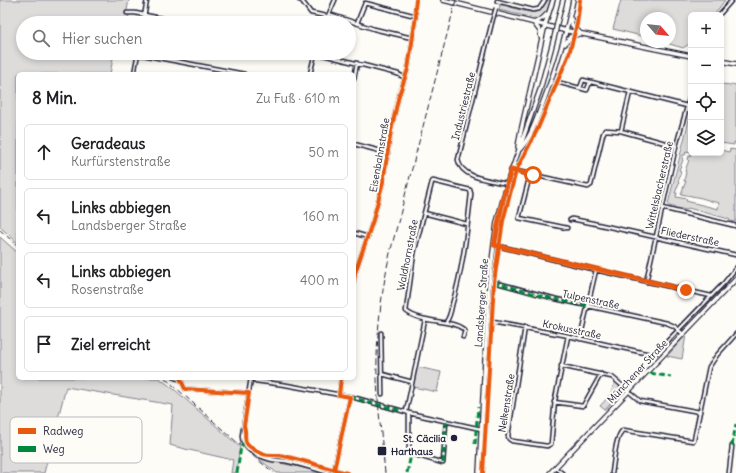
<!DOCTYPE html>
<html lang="de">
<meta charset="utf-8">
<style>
:root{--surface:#fff;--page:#f6f6f6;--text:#202124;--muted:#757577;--line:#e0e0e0}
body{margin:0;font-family:Delius,sans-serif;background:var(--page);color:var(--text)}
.controls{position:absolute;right:12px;top:12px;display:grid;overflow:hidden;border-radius:6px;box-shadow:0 2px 6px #0003}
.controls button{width:36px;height:36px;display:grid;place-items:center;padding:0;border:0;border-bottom:1px solid var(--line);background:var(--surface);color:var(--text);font:20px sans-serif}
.compass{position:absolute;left:640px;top:12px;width:36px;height:36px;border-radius:50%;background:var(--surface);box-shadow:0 2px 6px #0003;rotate:118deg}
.stop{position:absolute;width:12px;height:12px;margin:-9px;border:3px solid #ea580c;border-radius:50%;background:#fff}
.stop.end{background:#ea580c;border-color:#fff;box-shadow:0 1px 4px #0008}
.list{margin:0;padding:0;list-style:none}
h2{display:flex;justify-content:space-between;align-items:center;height:52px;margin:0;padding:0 16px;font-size:17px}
h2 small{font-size:13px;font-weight:400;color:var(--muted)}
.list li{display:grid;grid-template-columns:26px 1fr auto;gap:12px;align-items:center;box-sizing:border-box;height:56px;margin:0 8px 8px;padding:0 8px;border:1px solid var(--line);border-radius:6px}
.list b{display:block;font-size:15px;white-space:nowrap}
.list p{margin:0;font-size:13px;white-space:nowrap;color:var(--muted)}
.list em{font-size:13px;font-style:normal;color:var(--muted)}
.icon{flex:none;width:22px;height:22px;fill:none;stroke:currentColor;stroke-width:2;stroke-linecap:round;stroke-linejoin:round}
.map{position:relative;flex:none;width:736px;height:473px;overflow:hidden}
.search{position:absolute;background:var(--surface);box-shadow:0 2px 6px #0003;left:16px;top:16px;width:340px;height:44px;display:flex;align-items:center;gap:10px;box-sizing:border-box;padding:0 14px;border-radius:22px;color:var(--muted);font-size:15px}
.panel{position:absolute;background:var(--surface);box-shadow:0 2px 6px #0003;left:16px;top:72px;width:340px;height:308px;border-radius:6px}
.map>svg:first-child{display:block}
.green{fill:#dddcdb;stroke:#807f8b}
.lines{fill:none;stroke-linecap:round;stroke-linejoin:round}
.street-casing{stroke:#22223b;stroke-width:5.5}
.secondary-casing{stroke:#22223b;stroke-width:6}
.street{stroke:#fdfcf7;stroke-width:2.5}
.secondary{stroke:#fdfcf7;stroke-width:3.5}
.rail{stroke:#22223b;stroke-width:1;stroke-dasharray:6 3;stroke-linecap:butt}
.street-bridge-casing{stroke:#22223b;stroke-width:5.5;stroke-linecap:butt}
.secondary-bridge-casing{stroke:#22223b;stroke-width:6;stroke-linecap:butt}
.street-bridge{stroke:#fdfcf7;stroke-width:2.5}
.secondary-bridge{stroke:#fdfcf7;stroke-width:3.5}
.quiet{stroke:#00873e;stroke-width:3;stroke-dasharray:6 3;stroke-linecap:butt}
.cycleway-casing{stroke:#fdfcf7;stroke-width:6}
.cycleway{stroke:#e8590c;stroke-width:4}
.route{stroke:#ea580c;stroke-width:5}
.poi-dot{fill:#22223b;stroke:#fdfcf7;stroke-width:1.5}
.labels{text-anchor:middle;stroke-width:4;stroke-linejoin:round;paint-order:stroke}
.street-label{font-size:10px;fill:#22223b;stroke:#fdfcf7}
.poi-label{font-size:10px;font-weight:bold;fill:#22223b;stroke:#fdfcf7;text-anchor:end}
.key{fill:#fdfcf7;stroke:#bbbbbf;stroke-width:1}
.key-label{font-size:11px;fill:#22223b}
</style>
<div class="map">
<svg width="736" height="473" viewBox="0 0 736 473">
<rect width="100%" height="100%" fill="#fdfcf7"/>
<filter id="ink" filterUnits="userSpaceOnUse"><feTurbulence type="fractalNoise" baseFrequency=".025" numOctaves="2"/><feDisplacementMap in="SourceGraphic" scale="8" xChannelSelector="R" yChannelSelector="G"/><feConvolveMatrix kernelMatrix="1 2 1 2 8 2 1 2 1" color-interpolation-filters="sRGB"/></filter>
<g filter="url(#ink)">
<path class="green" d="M0 0H129L127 10 129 15 127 23H23V53H114L110 74H18V243L0 227Z
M547 0H551C548 8 547 15 538 19L499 10 500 5H504C520 9 539 21 547 0Z
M621 0H725L714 15H691V43L683 48 663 42H670V18H646V37L613 29Z
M721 84 731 85V84L736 85V143L734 142V145L721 143Z
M691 112V152L686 151 685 155H683L682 159 683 160 679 170 681 171 678 182 679 183 675 193H677L676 197 687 199 686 201 718 209 719 203C715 201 712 202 708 200 700 197 691 196 681 194L686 181H684L686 172 685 171 689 160H688L689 156 691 157V153H711L715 154V153H721V150L729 152 730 149 736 150V222L730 221 729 219 688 208 686 210 669 206 668 204Z
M0 237 18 253V378H159L175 390 240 447 236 473H231L233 460 185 449C180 447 175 447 170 445L173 405 66 387 44 473H0Z
M736 271V276L685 330H682L683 328 716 293 718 294 726 285V283Z
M686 335 682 359 667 356Z
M417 367 441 372 437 392 413 387Z
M615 382 620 387 618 395 605 410 600 406 610 395Z
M255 456C275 463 297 466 317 471L319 473H277Z"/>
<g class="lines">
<g class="street-casing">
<path id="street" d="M299 0 302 1 311 13 326 16 332 15 374 29 412 38
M497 1 533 10 539 9 545 0
M127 13H135L185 23
M719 15 732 0
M492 22 458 160C462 179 491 180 507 184
M143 23 147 0
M325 23 335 0
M357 23 365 3 416 16
M316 53 398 74 405 78
M138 54 244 74
M134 74 138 53
M310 74 315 53
M354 79 357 63
M557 82 587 90 590 82
M580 88 583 80 687 106
M621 131 630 92
M354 144 388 153
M511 170 588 187 591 185 603 134 605 130 621 131 676 146
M530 175 519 218 567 228
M662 208 736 226
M424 213 467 224
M570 220 572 219 592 223 736 255
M354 233 368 237
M494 245 596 270 711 296
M354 281 355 273 373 220 383 182 391 131 399 95 408 69 416 16 415 9
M494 282 556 299 667 323 674 326 683 334
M646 282 676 146 691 93
M487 321 564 335 654 355 724 283 736 268
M446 322C450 317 451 311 452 305 463 269 467 231 471 194L470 190 433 181 432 182 414 253 406 311C421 324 456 319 465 331L463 337
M525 327 508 436 509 439 512 441 547 446 551 444 555 400 568 336
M381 333 382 394
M580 339 596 270
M561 366 612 377 640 401 700 412
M382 374 412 382
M175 378 180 379
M180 378 185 389 249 393
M251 378 242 436C242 449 258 456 269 459 276 461 283 460 290 462 303 465 316 469 329 473
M252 378 256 381 286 385 352 397 406 412 409 413 481 429
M339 395 341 378
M554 402 583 406 601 374
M406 412 425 320
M409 413V453L443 463 446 422
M555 468 562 473
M333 473 350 397
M612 473C614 463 615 436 623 430L693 441 694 440 709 367 717 355 736 334
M729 473 732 446"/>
</g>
<g class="secondary-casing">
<path id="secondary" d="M443 0 563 30 691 56
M571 19 572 25 580 33
M534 23 543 18 547 14
M534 23 540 31 541 37
M557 23 563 0
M565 44 570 37 579 34
M721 61 736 64
M518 147 520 135 545 25 553 0
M520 149C531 137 536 120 542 105 555 71 566 36 573 0
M479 473 489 283 497 222 509 178 540 90 555 34
M550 473 736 279"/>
</g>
<use href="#street" class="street"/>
<use href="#secondary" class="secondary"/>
<path class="rail" d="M0 230 18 246
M165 378 241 446 274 473
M385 473C382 441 378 410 377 378 376 335 381 294 390 253L456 0"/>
<g class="street-bridge-casing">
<path id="street-bridge" d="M492 22 496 8"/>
</g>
<g class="secondary-bridge-casing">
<path id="secondary-bridge" d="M555 34 557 23"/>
</g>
<use href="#street-bridge" class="street-bridge"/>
<use href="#secondary-bridge" class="secondary-bridge"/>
<path class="quiet" d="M494 282 541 296 588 306
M650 373 671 377
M350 397 402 411
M475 444 478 407
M732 446 736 424
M443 463 446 422
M237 473 241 446 246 442
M407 473 411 455"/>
<g class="cycleway-casing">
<path id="cycleway" d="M354 281 355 273 373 220 383 182 391 131 399 95 408 69 416 16 415 8 416 0
M180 378 185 389 249 393 244 426C247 432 243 438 247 444 251 448 258 452 263 454 270 456 277 454 284 456 306 461 326 468 347 473
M334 470 350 397 339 395 341 378
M483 473 494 282 503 221 516 171 538 128 569 54 577 24 580 0"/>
</g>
<use href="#cycleway" class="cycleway"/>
</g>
</g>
<g class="lines" filter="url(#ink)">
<path class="route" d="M533 175 511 170 503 199 494 245 686 290"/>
</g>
<g class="poi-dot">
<circle cx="454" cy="438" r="4"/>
<rect x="377" y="446" width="10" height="10" rx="2"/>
</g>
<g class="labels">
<g class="street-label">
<text transform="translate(463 106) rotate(-76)" y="4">Industriestraße</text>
<text transform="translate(379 155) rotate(-80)" y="4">Eisenbahnstraße</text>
<text transform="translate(659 185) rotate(-77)" y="4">Wittelsbacherstraße</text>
<text transform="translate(690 236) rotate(12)" y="4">Fliederstraße</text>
<text transform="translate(407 255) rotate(-79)" y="4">Waldhornstraße</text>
<text transform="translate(591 299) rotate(12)" y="4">Tulpenstraße</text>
<text transform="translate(481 303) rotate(-86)" y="4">Landsberger Straße</text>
<text transform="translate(572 329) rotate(12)" y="4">Krokusstraße</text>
<text transform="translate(637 371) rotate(-47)" y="4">Münchener Straße</text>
<text transform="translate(506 403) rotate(-81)" y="4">Nelkenstraße</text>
</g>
<g class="poi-label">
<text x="446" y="442">St. Cäcilia</text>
<text x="391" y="455" text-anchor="start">Harthaus</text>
</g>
</g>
<rect x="10" y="417" width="132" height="46" rx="6" class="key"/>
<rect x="18" y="428" width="18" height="6" fill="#e8590c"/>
<rect x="18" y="446" width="18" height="6" fill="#00873e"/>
<g class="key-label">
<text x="43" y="435">Radweg</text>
<text x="43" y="453">Weg</text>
</g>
</svg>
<div class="controls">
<button>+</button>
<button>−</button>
<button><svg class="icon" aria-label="locate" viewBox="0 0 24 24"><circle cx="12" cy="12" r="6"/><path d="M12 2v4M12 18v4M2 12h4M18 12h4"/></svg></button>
<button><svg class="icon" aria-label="layers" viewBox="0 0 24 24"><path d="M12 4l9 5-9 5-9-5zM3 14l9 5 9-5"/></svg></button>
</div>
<svg class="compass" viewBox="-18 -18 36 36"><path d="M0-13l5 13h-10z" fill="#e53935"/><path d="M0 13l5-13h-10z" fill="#757577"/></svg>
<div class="stop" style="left:533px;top:175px"></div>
<div class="stop end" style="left:686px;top:290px"></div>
<div class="search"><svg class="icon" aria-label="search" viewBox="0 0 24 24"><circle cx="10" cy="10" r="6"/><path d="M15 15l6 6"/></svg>Hier suchen</div>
<section class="panel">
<h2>8 Min.<small>Zu Fuß · 610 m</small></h2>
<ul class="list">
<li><svg class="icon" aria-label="ahead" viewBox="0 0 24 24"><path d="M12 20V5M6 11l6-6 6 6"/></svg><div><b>Geradeaus</b><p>Kurfürstenstraße</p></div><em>50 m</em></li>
<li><svg class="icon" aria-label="left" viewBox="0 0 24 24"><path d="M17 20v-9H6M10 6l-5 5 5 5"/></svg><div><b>Links abbiegen</b><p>Landsberger Straße</p></div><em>160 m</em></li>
<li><svg class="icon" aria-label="left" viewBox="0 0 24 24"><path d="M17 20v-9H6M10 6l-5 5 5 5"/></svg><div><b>Links abbiegen</b><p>Rosenstraße</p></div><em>400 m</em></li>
<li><svg class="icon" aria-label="arrive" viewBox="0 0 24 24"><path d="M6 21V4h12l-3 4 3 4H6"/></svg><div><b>Ziel erreicht</b></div></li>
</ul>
</section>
</div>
